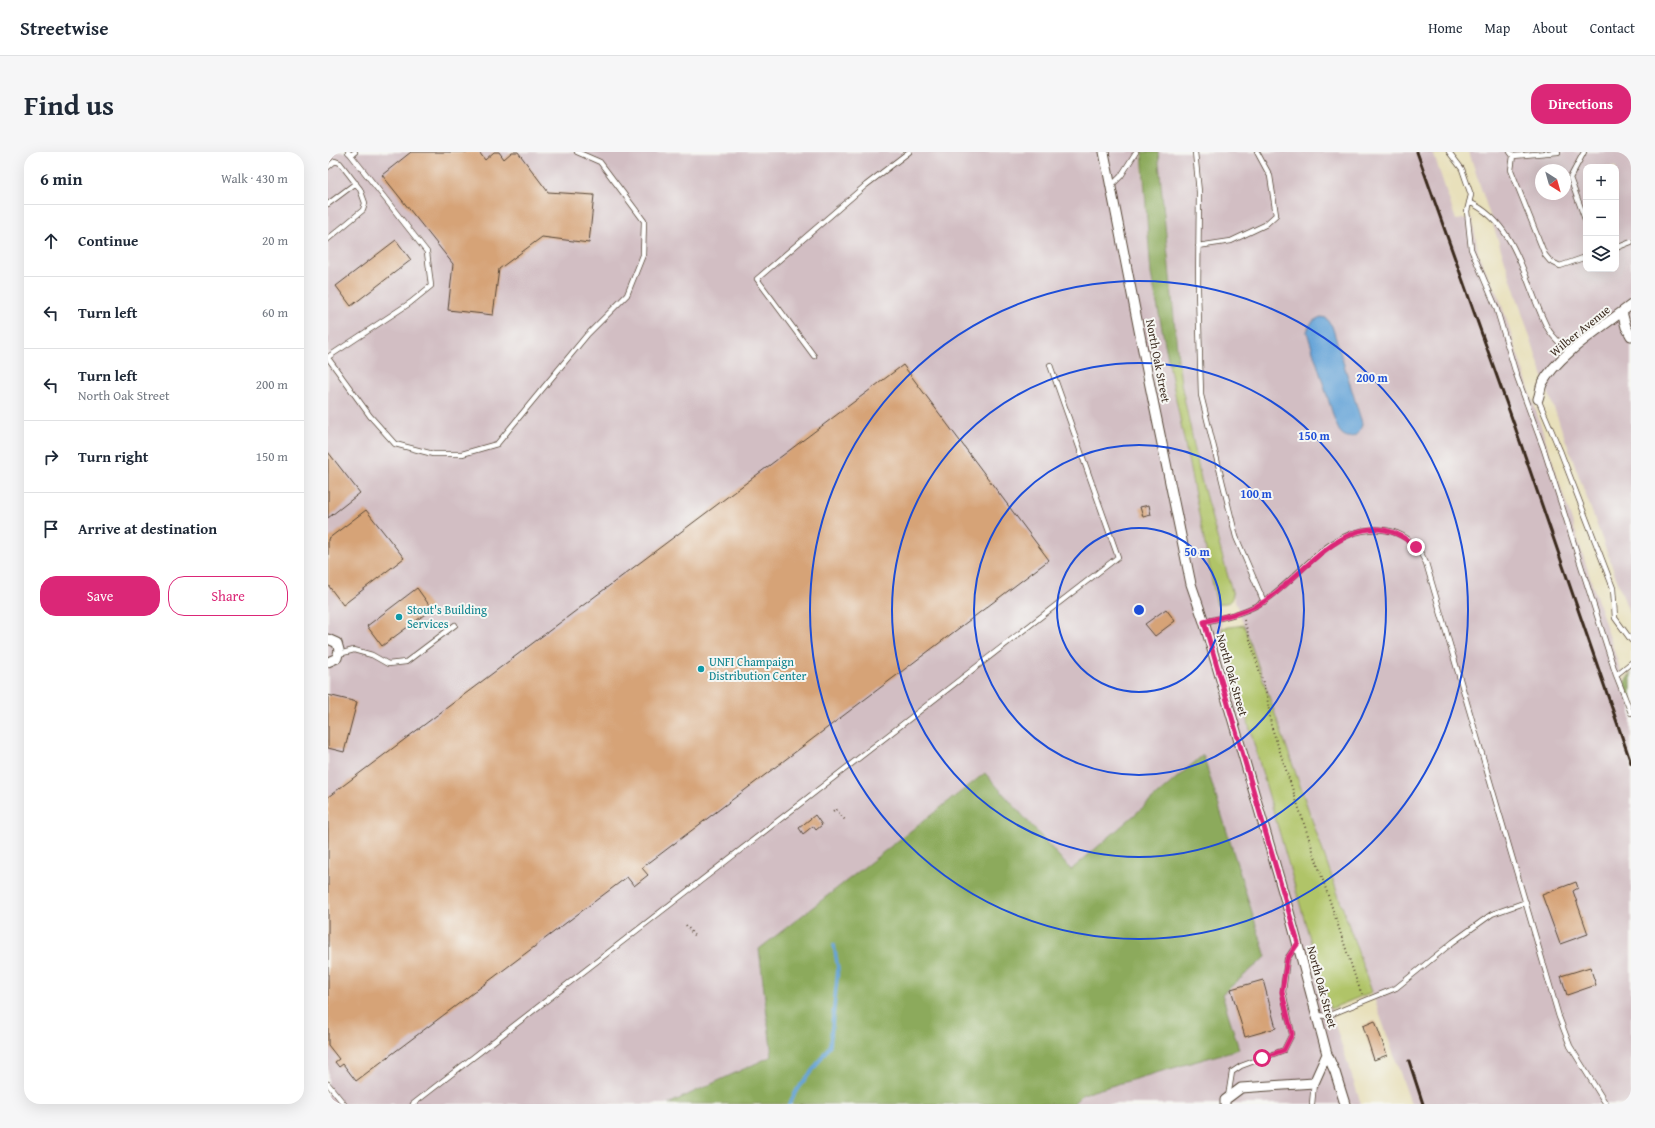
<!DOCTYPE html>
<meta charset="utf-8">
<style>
:root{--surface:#fff;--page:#f6f6f7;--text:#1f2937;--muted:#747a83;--line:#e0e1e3;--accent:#db2777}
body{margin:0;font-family:"Gentium Book Plus",serif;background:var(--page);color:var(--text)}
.controls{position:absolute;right:12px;top:12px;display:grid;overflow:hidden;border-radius:8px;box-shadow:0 4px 16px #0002}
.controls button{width:36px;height:36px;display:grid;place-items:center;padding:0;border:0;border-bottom:1px solid var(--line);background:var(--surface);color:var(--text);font:20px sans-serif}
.compass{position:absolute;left:1207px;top:12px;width:36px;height:36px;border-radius:50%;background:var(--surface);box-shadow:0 4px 16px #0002;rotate:143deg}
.stop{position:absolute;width:12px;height:12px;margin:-9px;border:3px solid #db2777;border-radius:50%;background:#fff}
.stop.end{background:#db2777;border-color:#fff;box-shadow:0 1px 4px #0008}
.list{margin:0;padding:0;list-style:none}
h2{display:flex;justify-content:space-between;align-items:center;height:52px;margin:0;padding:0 16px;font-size:17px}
h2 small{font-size:13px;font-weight:400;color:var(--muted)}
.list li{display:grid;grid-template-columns:26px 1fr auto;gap:12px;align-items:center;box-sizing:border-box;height:72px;padding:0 16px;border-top:1px solid var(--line)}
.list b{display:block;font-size:15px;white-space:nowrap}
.list p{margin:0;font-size:13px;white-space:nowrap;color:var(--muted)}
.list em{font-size:13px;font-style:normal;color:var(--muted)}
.actions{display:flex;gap:8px;padding:12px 16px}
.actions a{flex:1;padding:9px 0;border:1px solid var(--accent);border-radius:16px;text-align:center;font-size:14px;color:var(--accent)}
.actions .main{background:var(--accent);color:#fff}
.icon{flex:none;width:22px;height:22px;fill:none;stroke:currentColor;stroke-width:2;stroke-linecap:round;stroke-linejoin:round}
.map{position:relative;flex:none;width:1303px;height:952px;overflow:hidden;border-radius:16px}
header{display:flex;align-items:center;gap:24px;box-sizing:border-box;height:56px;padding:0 20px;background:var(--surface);border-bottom:1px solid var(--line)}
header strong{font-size:19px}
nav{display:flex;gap:22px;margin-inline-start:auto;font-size:14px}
.intro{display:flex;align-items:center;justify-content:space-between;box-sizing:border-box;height:96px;padding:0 24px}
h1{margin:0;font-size:28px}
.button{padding:10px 18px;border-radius:16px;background:var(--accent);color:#fff;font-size:14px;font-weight:700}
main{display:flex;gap:24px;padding:0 24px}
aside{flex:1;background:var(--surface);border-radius:16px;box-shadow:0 4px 16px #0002}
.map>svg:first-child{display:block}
.industrial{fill:#d2bec3;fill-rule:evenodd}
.green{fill:#b0c467;stroke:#767742}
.forest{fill:#8caa5c;stroke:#646a3d}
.water{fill:#66a4d8;stroke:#50677b}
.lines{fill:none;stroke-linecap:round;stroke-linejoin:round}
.stream{stroke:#66a4d8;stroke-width:3.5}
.building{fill:#d6a377}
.lane-casing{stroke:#554536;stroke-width:6}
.street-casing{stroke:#554536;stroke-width:11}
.path{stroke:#554536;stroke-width:2;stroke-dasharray:1 3;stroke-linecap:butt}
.lane{stroke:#fff;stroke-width:4.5}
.street{stroke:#fff;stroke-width:9}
.rail{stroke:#3b2a1e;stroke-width:3}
.route{stroke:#db2777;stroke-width:5}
.ring{fill:none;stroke:#1d4ed8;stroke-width:2}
.culture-dot{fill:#0f9aa8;stroke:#f6f6f2;stroke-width:1.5}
.labels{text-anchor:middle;stroke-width:4;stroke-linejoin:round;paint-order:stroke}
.street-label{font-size:12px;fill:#3b2a1e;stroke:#f6f6f2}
.culture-label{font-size:12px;fill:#0d838f;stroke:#f6f6f2;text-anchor:start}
.centre{fill:#1d4ed8;stroke:#f6f6f2;stroke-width:2}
.ring-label{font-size:12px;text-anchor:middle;font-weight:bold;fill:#1d4ed8;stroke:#f6f6f2;stroke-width:4;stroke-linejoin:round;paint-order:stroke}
</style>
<header>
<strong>Streetwise</strong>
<nav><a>Home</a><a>Map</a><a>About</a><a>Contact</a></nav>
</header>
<div class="intro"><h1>Find us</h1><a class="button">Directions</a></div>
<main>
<aside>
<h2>6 min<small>Walk · 430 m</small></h2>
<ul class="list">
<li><svg class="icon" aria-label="ahead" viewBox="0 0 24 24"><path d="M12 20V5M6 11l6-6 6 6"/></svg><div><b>Continue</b></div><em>20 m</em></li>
<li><svg class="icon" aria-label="left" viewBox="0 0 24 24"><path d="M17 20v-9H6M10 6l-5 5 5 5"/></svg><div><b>Turn left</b></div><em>60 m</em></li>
<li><svg class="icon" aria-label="left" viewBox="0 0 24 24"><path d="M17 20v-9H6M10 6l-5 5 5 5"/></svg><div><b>Turn left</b><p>North Oak Street</p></div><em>200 m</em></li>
<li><svg class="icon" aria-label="right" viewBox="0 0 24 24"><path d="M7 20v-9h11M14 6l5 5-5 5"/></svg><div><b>Turn right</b></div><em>150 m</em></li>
<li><svg class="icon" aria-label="arrive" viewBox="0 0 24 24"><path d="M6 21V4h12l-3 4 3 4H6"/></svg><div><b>Arrive at destination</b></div></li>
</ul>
<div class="actions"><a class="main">Save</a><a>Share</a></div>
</aside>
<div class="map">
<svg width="1303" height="952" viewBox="0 0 1303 952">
<rect width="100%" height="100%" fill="#f6f6f2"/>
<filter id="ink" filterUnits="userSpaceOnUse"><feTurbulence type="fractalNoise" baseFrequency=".025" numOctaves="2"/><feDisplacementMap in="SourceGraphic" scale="8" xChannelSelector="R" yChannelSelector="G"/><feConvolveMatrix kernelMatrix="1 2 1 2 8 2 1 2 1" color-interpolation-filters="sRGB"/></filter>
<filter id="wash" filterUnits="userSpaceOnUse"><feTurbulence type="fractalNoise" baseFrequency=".012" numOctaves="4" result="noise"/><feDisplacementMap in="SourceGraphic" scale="16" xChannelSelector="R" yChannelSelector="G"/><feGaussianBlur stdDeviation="0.9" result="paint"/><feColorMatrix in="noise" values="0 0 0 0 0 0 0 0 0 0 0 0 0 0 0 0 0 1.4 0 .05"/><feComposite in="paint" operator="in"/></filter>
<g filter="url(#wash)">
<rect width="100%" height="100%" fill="#e8e0bb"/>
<path class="industrial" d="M0 0H813L823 122 898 494 1005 866 1033 952H745L755 942 911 897 894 842 875 603 743 718 656 621 431 797 444 904 340 952H0Z
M830 0H1105L1128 68 1144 66 1151 104 1172 148 1303 551V952H1083L905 443 873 327 853 231Z
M1141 0H1303V466L1220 240ZM1258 15H1288V117H1258ZM1213 18H1237V42H1213Z"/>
<path class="green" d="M850 207 853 231 873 327 905 443 902 450 889 453 841 212Z
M916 473 1044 840 1002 857 898 494 894 476Z"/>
<path class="forest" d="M814 0H830L850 207 841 212 823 122Z
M1303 521V551L1296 531Z
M875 603 938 805 894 842 911 897 755 942 745 952H340L444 904 431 797 657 621 743 718Z"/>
<path class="water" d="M993 165 998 166 1004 174 1034 271C1033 281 1023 291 1013 281 1010 278 1009 273 1007 269L979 180C981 172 985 168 993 165Z"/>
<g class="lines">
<path class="stream" d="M461 952 470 936 487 915 502 893 510 817 506 793"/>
</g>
<g id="blocks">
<path class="building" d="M83 0H151L157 8 166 0H171L176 7 184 0H190L220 40 266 43 261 91 214 85 171 117 165 163 120 158 125 112 54 23Z
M68 88 83 108 23 154 8 134Z
M575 213 721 408 314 716 320 723 306 734 299 725 28 929 15 912 11 915 7 910 11 907 0 893V645Z
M0 300 32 341 0 366Z
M821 353 823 363 815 365 812 355Z
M38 358 76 406 15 453 0 433V387Z
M89 436 104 457 54 494 39 474Z
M838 457 847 469 827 484 817 472Z
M0 543 29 550 16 600 0 596Z
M487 663 494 673 488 678 485 674 475 682 471 676Z
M1248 730 1250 736 1245 739 1260 782 1232 792 1214 743Z
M1262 815 1268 833 1239 843 1233 824Z
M935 828 948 876 917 885 903 837Z
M1047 869 1059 903 1046 908 1035 874Z"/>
</g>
</g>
<g filter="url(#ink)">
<use href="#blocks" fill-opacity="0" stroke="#554536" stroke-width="1"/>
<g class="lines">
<g class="lane-casing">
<path id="lane" d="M20 0 23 3 27 0
M867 0 871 40 870 138 873 243 908 385 936 450
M1121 0 1134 17 1143 43 1139 59 1143 97 1168 155 1188 222 1216 298 1288 523 1303 561
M1182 0 1185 4 1183 18 1217 103 1222 109 1232 114 1258 105
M1256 0 1242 26 1258 70
M1185 4 1230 0
M0 15 7 9 12 11 32 37 37 51 35 58 0 87
M783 34 793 24 808 0
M1141 50C1190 72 1197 133 1219 175 1223 184 1234 193 1241 200
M0 52 28 31
M870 94 903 89 937 73 948 63 942 24 929 0
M1288 96 1303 90
M486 204 429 127 538 33 581 0
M0 205 82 151 103 134 99 100 23 3
M0 206 42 264 67 292 105 302H134L169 292 259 183 299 143 315 103 316 69 272 10 249 0
M1210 247 1233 301 1285 436 1287 466 1303 488
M876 470C897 465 918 461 936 449 961 433 979 408 1003 392 1029 375 1063 370 1087 393 1091 398 1095 405 1098 411L1231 865 1242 894 1278 952
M11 502 26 498 44 503 60 512 78 510 127 473
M1288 523 1303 511
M989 863 999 864 1068 836 1125 790 1164 762 1198 750
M0 932 16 952
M900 945 904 920 913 914 956 898 964 882 955 840 959 807 969 792
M85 952 790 405 722 213
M984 952 986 931"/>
</g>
<g class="street-casing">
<path id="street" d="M776 0 822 234 863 432 876 470 961 760 999 902 1007 920 1017 952
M1294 160 1298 175 1303 184
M1210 247C1212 242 1212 237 1214 232 1229 203 1276 174 1303 153
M0 487 9 491 11 498 9 506 0 510
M897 952V948L913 936 986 931 999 902"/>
</g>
<path class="path" d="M916 468 939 544 943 573 1029 830 1034 842
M505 659 508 657 517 668
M358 773 367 785"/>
<use href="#lane" class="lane"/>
<use href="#street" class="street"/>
<path class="rail" d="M1089 0 1187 275 1303 611
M1081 909 1095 952"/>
</g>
</g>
<g class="lines" filter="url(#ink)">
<path class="route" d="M934 906 956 898 964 882 954 840 959 807 970 791 876 470C897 464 918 461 937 449 981 419 1030 342 1088 395"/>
</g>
<g class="ring">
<circle cx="811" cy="458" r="82"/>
<circle cx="811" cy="458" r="165"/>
<circle cx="811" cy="458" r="247"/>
<circle cx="811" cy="458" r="329"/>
</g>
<g class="culture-dot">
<circle cx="71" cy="465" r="4"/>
<circle cx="373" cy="517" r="4"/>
</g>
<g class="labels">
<g class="street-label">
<text transform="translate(1252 179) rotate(-39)" y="4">Wilber Avenue</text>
<text transform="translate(830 209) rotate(79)" y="4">North Oak Street</text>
<text transform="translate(904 523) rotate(74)" y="4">North Oak Street</text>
<text transform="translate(994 835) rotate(75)" y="4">North Oak Street</text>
</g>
<g class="culture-label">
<text x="79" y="462">Stout's Building<tspan x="79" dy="14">Services</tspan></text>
<text x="381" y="514">UNFI Champaign<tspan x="381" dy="14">Distribution Center</tspan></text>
</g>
</g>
<circle cx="811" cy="458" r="6" class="centre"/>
<g class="ring-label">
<text x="1044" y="230">200 m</text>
<text x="986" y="288">150 m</text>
<text x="928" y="346">100 m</text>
<text x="869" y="404">50 m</text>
</g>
</svg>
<div class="controls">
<button>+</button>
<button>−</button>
<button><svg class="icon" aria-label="layers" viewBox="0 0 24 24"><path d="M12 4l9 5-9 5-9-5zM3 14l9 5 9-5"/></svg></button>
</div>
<svg class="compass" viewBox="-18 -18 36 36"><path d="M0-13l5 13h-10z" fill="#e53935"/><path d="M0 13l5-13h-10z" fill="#747a83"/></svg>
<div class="stop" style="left:934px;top:906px"></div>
<div class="stop end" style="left:1088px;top:395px"></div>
</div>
</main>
